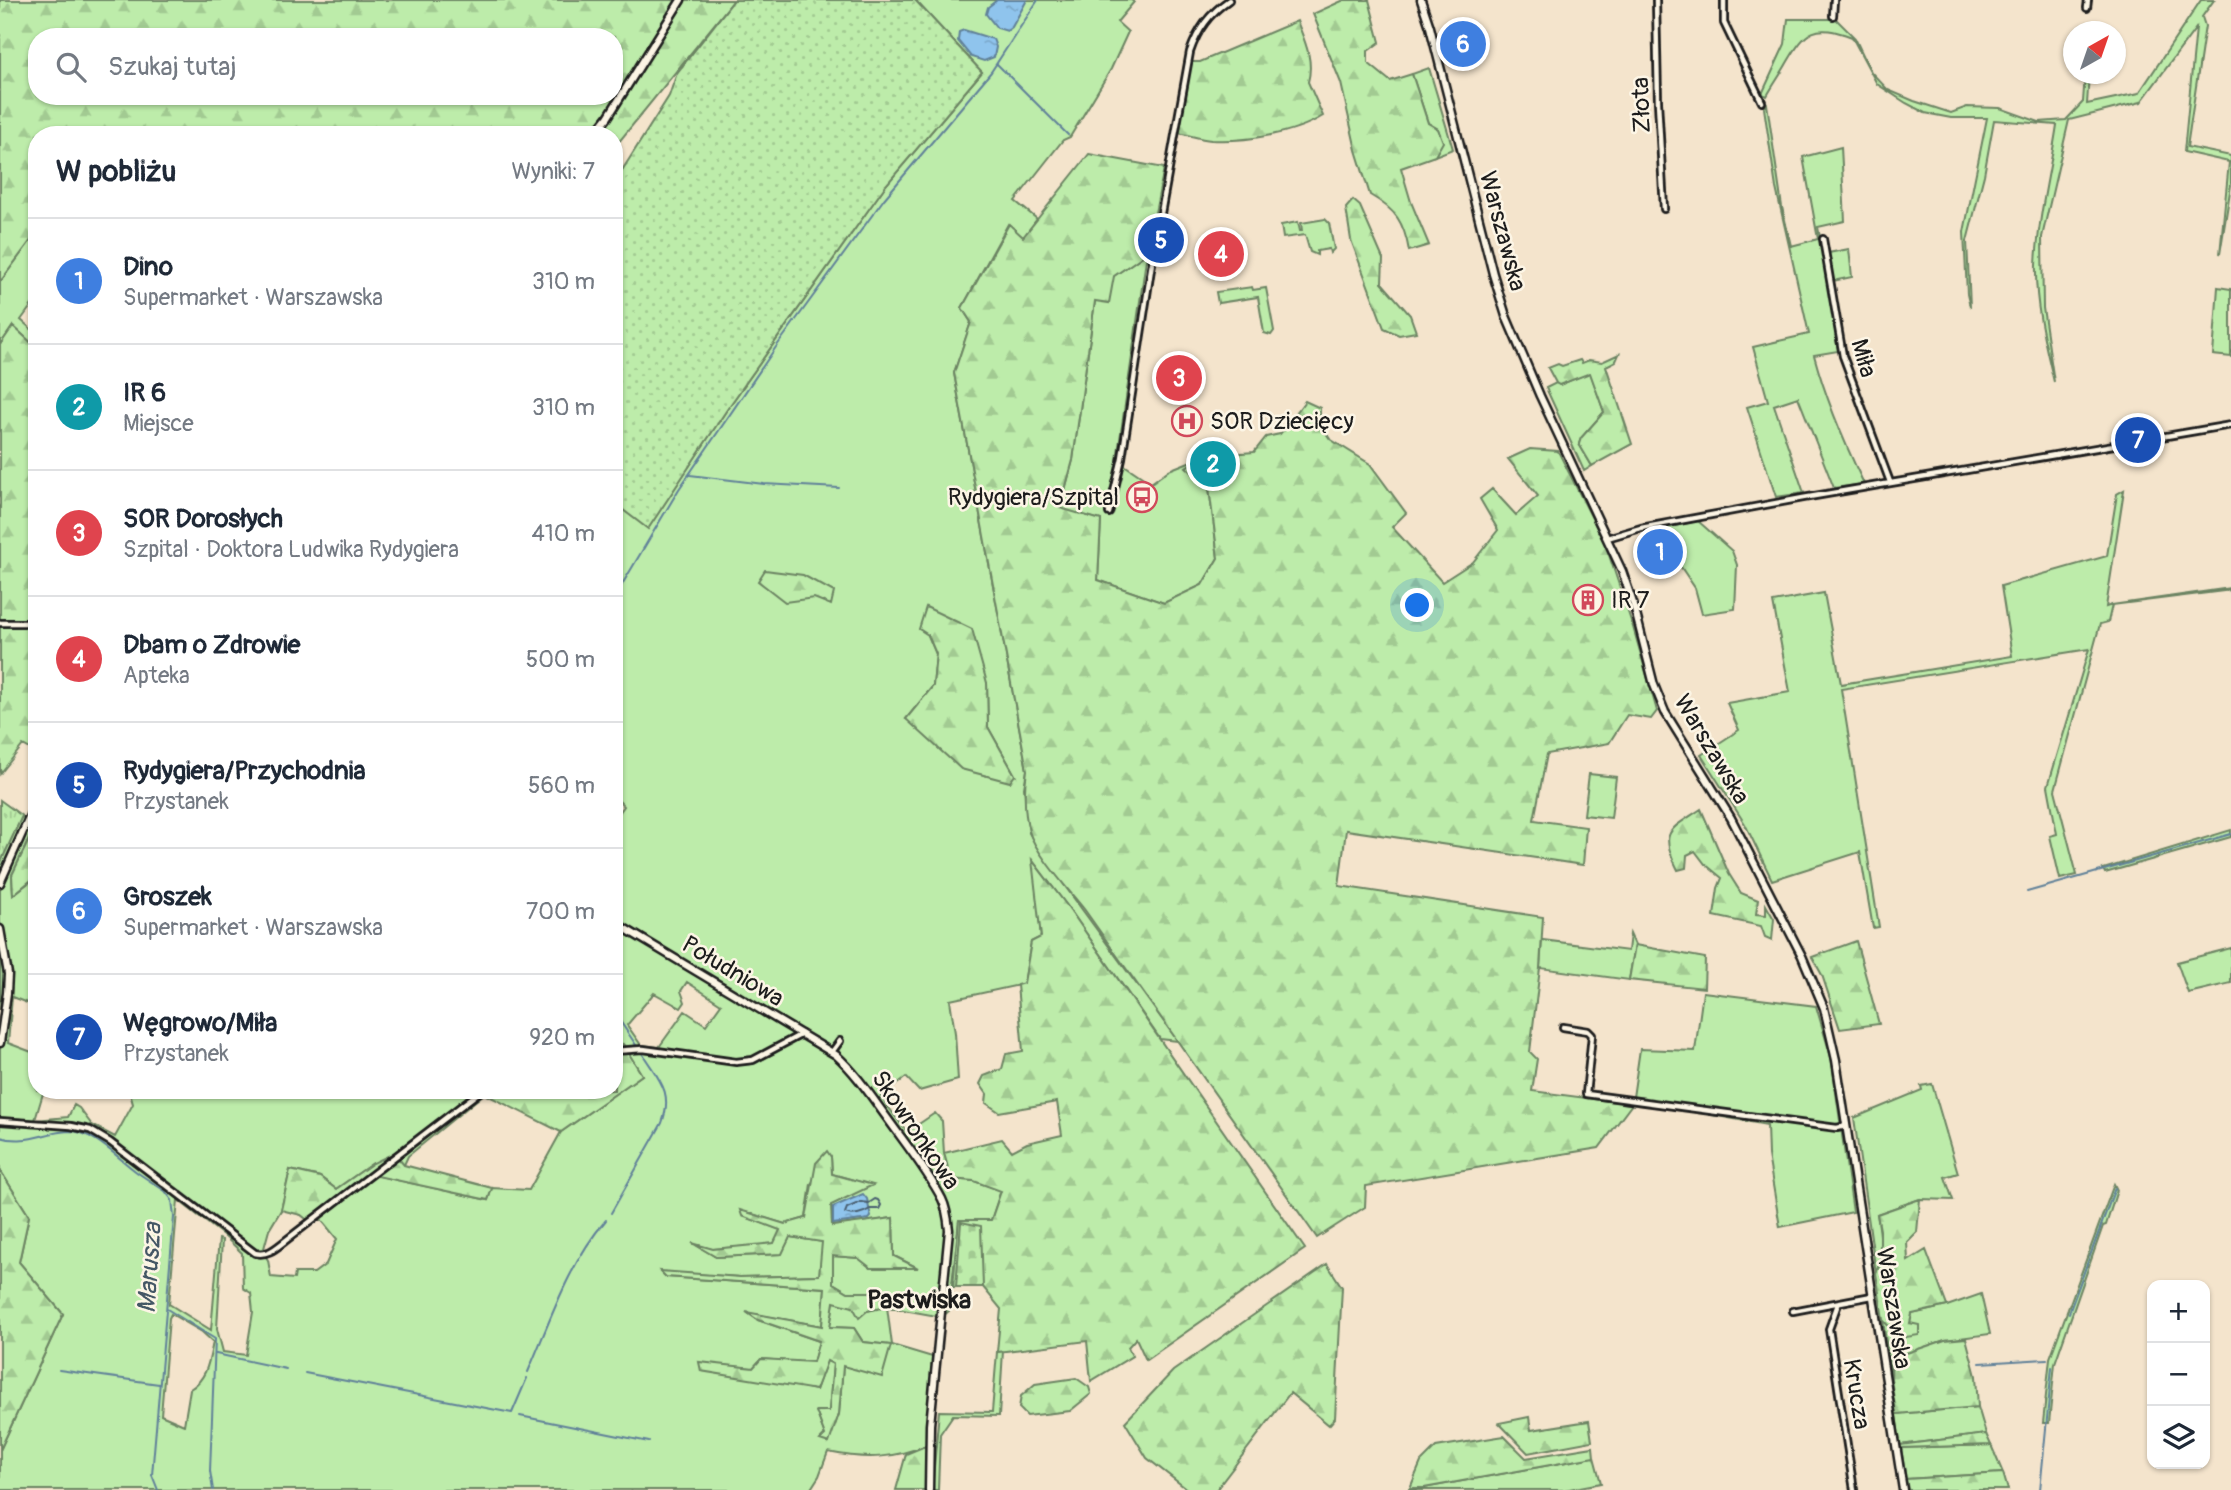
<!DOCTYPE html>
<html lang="pl">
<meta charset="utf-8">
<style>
:root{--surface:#fff;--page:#f2f2f3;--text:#1f2937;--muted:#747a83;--line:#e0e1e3;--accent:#b45309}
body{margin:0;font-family:Pangolin,sans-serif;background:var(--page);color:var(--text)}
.controls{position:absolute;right:21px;bottom:21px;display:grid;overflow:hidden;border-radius:14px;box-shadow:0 2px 5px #0004}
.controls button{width:63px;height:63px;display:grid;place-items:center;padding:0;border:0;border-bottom:2px solid var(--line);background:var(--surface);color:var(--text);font:35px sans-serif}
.compass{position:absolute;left:2063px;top:21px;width:63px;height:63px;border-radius:50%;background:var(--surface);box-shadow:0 2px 5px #0004;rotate:40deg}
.you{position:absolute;left:1418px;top:606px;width:24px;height:24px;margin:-18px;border:5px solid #fff;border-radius:50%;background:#1a73e8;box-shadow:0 0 0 10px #1a73e833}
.badge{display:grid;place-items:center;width:46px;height:46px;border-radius:50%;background:var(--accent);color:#fff;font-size:23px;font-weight:700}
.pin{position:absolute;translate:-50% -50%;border:4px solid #fff;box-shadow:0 2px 7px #0006}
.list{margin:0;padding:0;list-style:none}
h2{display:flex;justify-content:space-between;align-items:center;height:91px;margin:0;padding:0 28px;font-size:30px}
h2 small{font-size:23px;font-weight:400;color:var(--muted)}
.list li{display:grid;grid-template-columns:46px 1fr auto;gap:21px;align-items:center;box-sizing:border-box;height:126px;padding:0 28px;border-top:2px solid var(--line)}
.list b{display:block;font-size:26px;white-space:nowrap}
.list p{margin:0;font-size:23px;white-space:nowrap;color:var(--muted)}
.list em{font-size:23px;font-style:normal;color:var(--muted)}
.icon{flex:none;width:38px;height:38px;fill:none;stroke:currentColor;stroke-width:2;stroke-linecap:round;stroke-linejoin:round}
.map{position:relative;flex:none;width:2231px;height:1490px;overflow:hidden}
.search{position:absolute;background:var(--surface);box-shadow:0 2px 5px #0004;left:28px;top:28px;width:595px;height:77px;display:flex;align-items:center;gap:18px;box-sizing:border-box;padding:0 24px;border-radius:28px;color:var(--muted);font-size:26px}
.panel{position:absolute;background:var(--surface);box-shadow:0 2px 5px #0004;left:28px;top:126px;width:595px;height:973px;border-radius:28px}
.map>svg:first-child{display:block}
.grass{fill:#bdecaa;stroke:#6c8463;stroke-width:2;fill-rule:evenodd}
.forest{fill:url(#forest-firs);stroke:#6c8463;stroke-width:2;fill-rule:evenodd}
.cemetery{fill:url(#cemetery-stones);stroke:#6c8463;stroke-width:2}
.park{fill:url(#park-tufts);stroke:#6c8463;stroke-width:2}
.garden{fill:url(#garden-dots);stroke:#6c8463;stroke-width:2}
.water{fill:url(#water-ripples);stroke:#618199;stroke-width:2}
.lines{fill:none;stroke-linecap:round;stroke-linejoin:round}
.shore{stroke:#4a5f70;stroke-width:2}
.stream{stroke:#618199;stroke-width:2}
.street-casing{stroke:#1c1c1c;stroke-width:10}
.secondary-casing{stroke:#1c1c1c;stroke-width:11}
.street{stroke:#fcf5e5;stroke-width:4.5}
.secondary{stroke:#fcf5e5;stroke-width:6}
.labels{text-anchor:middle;stroke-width:5;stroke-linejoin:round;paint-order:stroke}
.street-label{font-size:24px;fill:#1c1c1c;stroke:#fcf5e5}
.poi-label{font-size:24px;fill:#1c1c1c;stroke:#fcf5e5;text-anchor:start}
.water-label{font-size:26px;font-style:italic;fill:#445765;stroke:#fcf5e5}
.neighbourhood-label{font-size:26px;font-weight:bold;fill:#1c1c1c;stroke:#fcf5e5}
</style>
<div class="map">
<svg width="2231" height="1490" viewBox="0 0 2231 1490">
<defs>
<pattern id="forest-firs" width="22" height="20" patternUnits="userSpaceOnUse" patternTransform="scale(1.75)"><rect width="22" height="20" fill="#bdecaa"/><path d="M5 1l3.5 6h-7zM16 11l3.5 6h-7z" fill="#a2ca92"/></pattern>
<pattern id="cemetery-stones" width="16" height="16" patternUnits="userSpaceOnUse" patternTransform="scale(1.75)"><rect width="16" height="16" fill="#bdecaa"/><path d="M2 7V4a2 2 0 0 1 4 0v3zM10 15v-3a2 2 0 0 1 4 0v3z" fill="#a2ca92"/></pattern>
<pattern id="park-tufts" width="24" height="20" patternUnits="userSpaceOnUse" patternTransform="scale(1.75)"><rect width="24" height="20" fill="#bdecaa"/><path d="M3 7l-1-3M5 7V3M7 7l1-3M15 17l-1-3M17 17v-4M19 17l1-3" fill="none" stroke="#a2ca92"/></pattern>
<pattern id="garden-dots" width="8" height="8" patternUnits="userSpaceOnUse" patternTransform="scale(1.75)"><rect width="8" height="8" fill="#bdecaa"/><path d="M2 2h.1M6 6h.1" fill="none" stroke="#a2ca92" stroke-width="1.8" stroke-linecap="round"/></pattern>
<pattern id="water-ripples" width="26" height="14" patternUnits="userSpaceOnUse" patternTransform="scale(1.75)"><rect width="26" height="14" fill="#8fc4ed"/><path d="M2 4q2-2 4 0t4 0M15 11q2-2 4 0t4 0" fill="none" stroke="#7ba8cb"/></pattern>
</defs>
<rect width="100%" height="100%" fill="#f4e4cc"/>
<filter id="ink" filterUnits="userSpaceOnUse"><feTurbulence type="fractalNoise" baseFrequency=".0143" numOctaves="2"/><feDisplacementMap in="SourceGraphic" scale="14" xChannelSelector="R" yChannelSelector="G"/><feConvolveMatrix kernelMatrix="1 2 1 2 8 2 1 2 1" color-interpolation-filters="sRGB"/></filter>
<g filter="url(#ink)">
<path class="grass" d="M915 0H1131L1134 2 1117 22 1128 32 1111 69 1070 137 1063 140 1015 201 1037 219 1023 238 1008 224 962 308 971 322 954 373 1027 770 1024 788 1029 833 1043 856 1178 1041 1160 1039 1068 907 1033 861 1041 937 1031 942 1024 984 950 1000 955 1033 958 1080 919 1091 906 1077 881 1097 907 1132 935 1113 942 1121 944 1153 951 1179 974 1181 1001 1190 991 1220H959L949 1311 942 1317 887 1307 892 1345 939 1359 930 1444C893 1459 867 1460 828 1452L819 1476 810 1490H0V1450L63 1314 19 1262 29 1216 0 1170V843L16 814 36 824 12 875 13 895 31 881 36 894 37 1007 12 997 8 1043 37 1054V1090H44L35 1120 68 1117 74 1105 79 1108 92 1125 115 1137 133 1104 129 1090H301L307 1096 311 1090H481L480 1092 484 1094 408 1156 404 1165 373 1163 336 1189 320 1177 290 1170 281 1210 269 1230 263 1252 268 1260 271 1277 294 1279 295 1273H314L326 1264 337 1239 319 1217 375 1175 488 1200 492 1188 529 1190 561 1132 642 1075 623 1045 614 1043V820L624 806 614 796V503L648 528 728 408 886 185 982 72ZM928 635 987 683 988 727 1015 775 906 719 933 686 936 654ZM687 982 721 1004 706 1025 685 1011 659 1047 641 1045 627 1025 654 993 681 1008 685 1002 681 991ZM831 1157 832 1174 871 1185 830 1205 832 1227 893 1218 894 1256 916 1267 871 1268 859 1258 833 1256V1283L848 1292H878L887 1306 867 1311 834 1301 830 1327 854 1328 863 1342 891 1345 843 1365 839 1414 828 1443 816 1411H829L833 1364 827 1360 816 1390 699 1363 753 1368 761 1359 813 1363 819 1341 758 1320 748 1313 822 1326 825 1288 666 1277 661 1272 740 1277 820 1275 823 1242 790 1237 781 1254 716 1257 696 1245 712 1249 774 1244 781 1230 743 1216 741 1211 785 1224 806 1218 811 1184ZM178 1200 223 1235 242 1253 243 1288 251 1293 253 1312 246 1355 223 1352 217 1329 222 1240 219 1239 211 1330 169 1304ZM171 1314 202 1332 213 1342C209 1361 207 1379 190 1389L184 1425 161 1415 169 1318Z
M2201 0H2214L2202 17 2205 26 2187 147 2231 156V185L2220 254 2229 162 2184 152 2196 28 2141 102 2069 120 2042 237 2043 308 2054 382C2045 344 2035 305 2036 265 2038 218 2050 172 2057 125L1994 120 1984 175 1967 241 1970 307 1967 294 1964 232 1987 118H1951L1925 113 1906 103 1877 84 1852 37C1815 23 1806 30 1787 63 1781 74 1773 85 1767 96L1762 94 1785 44 1788 19H1836L1855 38 1871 72 1888 90 1914 101 1951 113 1967 107 2000 108 2039 122 2066 120 2083 102 2085 74H2089L2087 104 2139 93Z
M1429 68 1453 149 1435 156 1442 142 1438 129 1428 123 1412 74Z
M1767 104 1782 207 1791 246 1818 239 1803 157 1841 147 1845 221 1818 227 1823 254 1849 249 1852 277 1828 282 1838 351 1814 355C1826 400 1844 442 1864 484L1834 488 1798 397 1774 405 1804 493 1776 497 1747 407 1768 401 1753 347 1809 334 1776 188 1764 108Z
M1325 219 1329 223 1334 249 1330 253 1329 249 1317 251V255L1310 252 1305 235 1283 238 1281 225 1298 222 1300 231H1302L1301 223Z
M37 232V298L21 320 37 334V348L13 326 0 345V282Z
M1147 253 1117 460 1151 483 1169 470 1204 456 1187 467 1209 487 1218 558 1202 585 1164 603 1098 580 1101 520 1060 509 1073 460 1095 301 1114 276Z
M1252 287 1253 290 1266 288 1274 331 1271 335 1264 333 1258 297 1218 303 1216 292Z
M2218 287 2231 289V357L2213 355Z
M1590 372 1604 412 1581 438 1579 444 1592 466 1584 471 1546 388 1556 383 1560 385Z
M2124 490 2106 607 2112 605 2231 588V590L2112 605 2108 622 2100 624 2055 790 2077 875 2060 879 2050 836 2057 834 2048 786 2089 649 1841 689 1879 927 1873 928 1860 852 1772 880 1745 824 1701 755 1739 730 1727 703 1790 692 1773 602 1824 593 1841 684 2012 656 2001 586 2107 556 2117 494Z
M1698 521 1732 551 1737 565 1735 609 1702 614 1695 588 1656 530Z
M1589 774 1616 777 1611 818 1584 815Z
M2231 830V837L2105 873 2103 869Z
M1630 934 1635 945 1629 980 1540 968 1542 940 1628 951Z
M2231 948V983L2188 993 2177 962Z
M1703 992 1816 1006 1831 1057 1853 1212 1780 1227 1768 1155 1767 1125 1679 1109 1632 1104 1640 1049 1695 1051Z
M1932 1084 1958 1173 1945 1177 1953 1200 1920 1199 1877 1214C1880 1232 1884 1256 1876 1273L1854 1118 1922 1090 1921 1086Z
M2114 1184 2117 1190 2106 1225 2103 1226 2055 1363 2049 1423H2043L2050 1358Z
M1981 1294 1990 1334 1945 1340 1892 1358 1891 1379 1883 1320 1900 1338 1910 1323 1912 1314 1947 1306Z
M1003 1351 999 1416 953 1415 940 1434 938 1490H932L939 1411 992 1412 997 1352Z
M1978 1407 1986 1434 1900 1445 1896 1414Z
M1991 1445 2003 1473 1906 1479 1901 1448Z
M1594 1457 1601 1483 1564 1490H1408L1410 1488H1424Z"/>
<path class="forest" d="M0 0H734L614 148V135H37V232L0 282ZM37 37H614V96H37Z
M1344 0H1369L1380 42 1368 51V63L1390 81 1412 74 1428 123 1438 129 1443 142 1435 156 1401 168 1411 202 1429 245 1409 251C1404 222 1396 210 1370 195L1356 150 1341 83 1313 14Z
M1297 21C1305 42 1314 60 1308 82L1323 116C1294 134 1244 142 1211 140 1200 139 1189 135 1178 133L1191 62H1200Z
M1089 154 1164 168 1147 253 1114 276 1109 303 1095 301 1073 460 1060 508 1101 520 1098 580 1164 603 1202 585 1218 558 1209 487 1186 467 1204 456 1254 452 1266 437 1280 434 1305 401 1320 408V424L1330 439 1370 464 1406 513 1392 527 1442 582 1473 562 1498 530 1480 499 1492 489 1516 515 1538 496 1508 459 1530 449 1558 451 1606 546 1633 627 1657 711 1651 719 1627 715 1609 743 1547 754 1534 820 1586 827 1583 865 1346 830 1339 886 1543 917 1540 968 1530 1052 1537 1059 1532 1091 1632 1104 1599 1148 1366 1186 1365 1207 1317 1238 1084 909C1069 890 1035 853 1029 831 1024 812 1024 789 1027 770L954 373 971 322 962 308 1009 224 1023 237Z
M1353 200 1360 206 1383 259 1382 283 1410 315 1416 332 1399 335 1384 328 1351 240 1346 208Z
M13 326 37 348V753L23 745 0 774V345Z
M1619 354 1616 361 1606 366 1632 444 1592 466 1579 444 1581 438 1604 412 1590 373 1559 385 1556 383 1548 368 1558 364 1562 366 1580 360 1582 363 1589 360 1602 362Z
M765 570 803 575 834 592 831 605 814 598 785 602 758 581Z
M926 607 972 629 987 683 988 727 1015 775 1010 782 961 769 906 719 933 686 936 654 928 635 919 629Z
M1701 809 1729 874 1741 893 1758 900 1756 914 1766 915V905L1774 919 1772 940 1765 937 1761 926 1714 916 1718 888 1722 878 1705 864 1695 851 1687 855 1686 868 1678 870C1659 831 1668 831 1701 809Z
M37 823V897L30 881 13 895 12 875Z
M1032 860 1068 907 1305 1249 1146 1360 1136 1338 1128 1347 1132 1356 1091 1381 1087 1341 997 1352 1001 1309 983 1287H953L959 1220H991L1001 1191 974 1181 951 1179 944 1153 1002 1139 1012 1151 1027 1143 1062 1135 1057 1102 999 1112 986 1103 987 1094 980 1084 984 1076 1002 1069 1006 1054 1023 1051 1017 985 1024 983 1031 942 1041 937Z
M1856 941 1879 1024 1840 1029 1822 975 1812 957Z
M1635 945 1705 958 1704 988 1629 980Z
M614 1043 623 1044 642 1075 561 1132 479 1091 614 1090Z
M827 1151 831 1157 832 1174 873 1185 831 1205 832 1226 893 1218 894 1256 918 1268H871L858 1258 833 1256V1283L848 1292H878L887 1307 867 1311 859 1318 853 1307 834 1302 830 1327 854 1328 863 1342 891 1345 882 1377 843 1366 839 1414 829 1443 820 1440 825 1435 816 1411H829L833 1364 827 1361 816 1390 701 1371 699 1362 753 1368 761 1359 813 1362 819 1341 758 1320 746 1312 822 1326 825 1288 666 1277 660 1271 740 1277 819 1275 822 1242 790 1237 782 1254 716 1257 692 1243 713 1249 774 1243 780 1230 742 1216 740 1210 785 1224 806 1218 816 1163Z
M394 1153 404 1165 492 1188 488 1200 373 1175 310 1222 301 1215 281 1210 290 1170 320 1177 336 1189 373 1163Z
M0 1170 29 1216 19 1262 63 1314 0 1450Z
M1920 1199 1917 1232 1907 1242 1908 1261 1926 1250 1947 1306 1912 1314 1910 1323 1919 1325V1335L1900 1338 1883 1320 1876 1273 1880 1264V1230L1877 1214Z
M1327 1264 1342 1287 1335 1418 1329 1425 1290 1393 1216 1490H1188L1147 1458 1125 1422 1173 1371Z
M1966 1338 1976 1376 1978 1407 1896 1414 1891 1379 1892 1358 1945 1340Z
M1076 1378 1089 1387 1091 1394 1070 1411 1027 1416 1019 1408 1021 1396 1035 1384Z
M1529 1417 1531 1430 1589 1421 1592 1441 1528 1453 1499 1423Z
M1986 1434 1991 1445 1901 1448 1900 1445Z
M1504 1436 1526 1458 1593 1447 1594 1457 1424 1488H1410L1421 1462 1436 1447Z
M930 1444 927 1490H896L906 1454Z
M2003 1473 2008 1490H1908L1906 1479Z"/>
<path class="cemetery" d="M961 1222 981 1226 983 1287H956Z"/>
<path class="park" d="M0 800 22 816 0 864Z"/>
<path class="garden" d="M734 0H915L982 72 886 185 728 408 648 529 614 503V183L669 96 677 73Z"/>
<path class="water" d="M997 0H1027L1012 27 1007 31 997 28 986 14 988 7Z
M964 30 993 39 996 47 994 57 984 61 971 57 958 41 959 32Z
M863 1194 867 1199 871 1217 869 1219 833 1224V1207Z"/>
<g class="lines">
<path class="shore" d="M875 1199 878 1200 881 1205 879 1209H870C864 1213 852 1217 845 1213L847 1208 861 1202 869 1203Z"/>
<path class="stream" d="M997 64 1068 135
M690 475 764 484 839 488
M614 598 679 489 776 347 884 199 991 72 1038 0
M2027 892 2231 834
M614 1003 620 1021 638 1048
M0 1137C26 1145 44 1132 69 1131 95 1131 118 1159 138 1173 147 1179 156 1185 165 1191L172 1200 174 1217 152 1475 158 1490
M611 1213 662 1123C674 1091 658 1079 642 1053
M167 1309 215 1339 210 1471 213 1490
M2069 1313 2115 1188
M216 1354 286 1369
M1980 1363 2047 1359
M59 1370 159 1384
M528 1372C550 1321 569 1263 606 1220
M305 1373 512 1413 527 1378
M520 1416 649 1442
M2040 1490 2052 1367"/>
<g class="street-casing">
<path id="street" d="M1656 0 1658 102 1664 209
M1724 0V23L1762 102
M2087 8 2088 0
M1833 16 1834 0
M1823 239 1843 356 1890 482
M1109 513 1122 458 1151 269 1190 52C1198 29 1209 14 1229 0
M1607 538 1641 528 1803 498 2231 425
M0 623H37
M1563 1027 1588 1031 1592 1035 1586 1094 1837 1128 1846 1126
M614 1051 643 1049 736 1062 753 1060 802 1034
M832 1052 840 1041
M0 1121 71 1126 90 1130 110 1142 255 1253C268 1256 276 1248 285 1241L482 1090
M1838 1304 1829 1329 1854 1490
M1793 1311 1872 1296"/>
</g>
<g class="secondary-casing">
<path id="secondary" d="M1421 0 1430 27 1493 274 1506 316 1540 396 1622 571 1634 606 1654 685 1665 712 1731 818 1802 956 1824 1008 1836 1060 1903 1490
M594 135 608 117 681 0
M0 883 37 800
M614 922 836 1055C857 1074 873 1099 890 1122 908 1147 928 1172 942 1199 947 1209 948 1220 949 1230L930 1425 929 1490
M0 929 8 974 7 993 0 1043"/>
</g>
<use href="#street" class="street"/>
<use href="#secondary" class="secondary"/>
</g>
</g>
<defs>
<g id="hospital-ring" transform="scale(1.575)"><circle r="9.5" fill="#fcf5e5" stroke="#d1495b" stroke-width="1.5"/><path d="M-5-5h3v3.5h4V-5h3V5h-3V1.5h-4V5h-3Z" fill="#d1495b"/></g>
<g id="bus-ring" transform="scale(1.575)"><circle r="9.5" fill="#fcf5e5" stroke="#d1495b" stroke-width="1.5"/><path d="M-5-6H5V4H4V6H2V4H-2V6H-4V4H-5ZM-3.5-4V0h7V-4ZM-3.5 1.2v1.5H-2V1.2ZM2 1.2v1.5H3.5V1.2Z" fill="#d1495b"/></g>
<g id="building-ring" transform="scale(1.575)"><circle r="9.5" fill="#fcf5e5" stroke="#d1495b" stroke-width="1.5"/><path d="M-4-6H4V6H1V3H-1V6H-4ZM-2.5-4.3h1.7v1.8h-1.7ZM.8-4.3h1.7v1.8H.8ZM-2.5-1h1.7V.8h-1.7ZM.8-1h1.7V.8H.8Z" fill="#d1495b"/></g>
</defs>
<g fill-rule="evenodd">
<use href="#hospital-ring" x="1187" y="421"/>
<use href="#bus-ring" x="1142" y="497"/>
<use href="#building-ring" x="1588" y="600"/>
</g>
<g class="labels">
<g class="street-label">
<text transform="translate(1641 105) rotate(-92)" y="8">Złota</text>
<text transform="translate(1503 231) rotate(75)" y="8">Warszawska</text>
<text transform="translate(1864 358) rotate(74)" y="8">Miła</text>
<text transform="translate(1712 749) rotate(59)" y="8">Warszawska</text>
<text transform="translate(733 971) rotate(31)" y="8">Południowa</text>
<text transform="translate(916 1130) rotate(56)" y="8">Skowronkowa</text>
<text transform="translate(1894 1308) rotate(81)" y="8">Warszawska</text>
<text transform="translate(1857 1394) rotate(81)" y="8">Krucza</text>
</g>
<g class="poi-label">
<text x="1210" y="429">SOR Dziecięcy</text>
<text x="1119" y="505" text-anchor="end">Rydygiera/Szpital</text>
<text x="1611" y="608">IR 7</text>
</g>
<g class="water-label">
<text transform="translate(149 1268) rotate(-86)" y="9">Marusza</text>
</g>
<g class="neighbourhood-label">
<text x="919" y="1308">Pastwiska</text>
</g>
</g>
</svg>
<div class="controls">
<button>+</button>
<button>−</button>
<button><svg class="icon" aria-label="layers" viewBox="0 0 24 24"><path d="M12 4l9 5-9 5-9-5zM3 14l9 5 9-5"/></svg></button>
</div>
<svg class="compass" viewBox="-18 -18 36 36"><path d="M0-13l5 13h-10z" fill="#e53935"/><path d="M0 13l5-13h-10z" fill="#747a83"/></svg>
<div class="you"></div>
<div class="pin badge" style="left:1660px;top:552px;background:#3f7fe0">1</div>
<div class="pin badge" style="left:1213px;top:464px;background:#0f9aa8">2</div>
<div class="pin badge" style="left:1179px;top:378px;background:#e0444e">3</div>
<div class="pin badge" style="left:1221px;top:254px;background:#e0444e">4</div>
<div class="pin badge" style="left:1161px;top:240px;background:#1a4fb4">5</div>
<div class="pin badge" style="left:1463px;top:44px;background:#3f7fe0">6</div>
<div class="pin badge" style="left:2138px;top:440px;background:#1a4fb4">7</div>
<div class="search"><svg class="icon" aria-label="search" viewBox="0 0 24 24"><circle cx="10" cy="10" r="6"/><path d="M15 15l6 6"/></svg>Szukaj tutaj</div>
<section class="panel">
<h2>W pobliżu<small>Wyniki: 7</small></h2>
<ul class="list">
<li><span class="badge" style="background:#3f7fe0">1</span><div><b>Dino</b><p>Supermarket · Warszawska</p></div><em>310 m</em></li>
<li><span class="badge" style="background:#0f9aa8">2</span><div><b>IR 6</b><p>Miejsce</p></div><em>310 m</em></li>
<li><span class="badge" style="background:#e0444e">3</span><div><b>SOR Dorosłych</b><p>Szpital · Doktora Ludwika Rydygiera</p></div><em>410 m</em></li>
<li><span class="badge" style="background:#e0444e">4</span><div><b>Dbam o Zdrowie</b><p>Apteka</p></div><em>500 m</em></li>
<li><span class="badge" style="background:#1a4fb4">5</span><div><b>Rydygiera/Przychodnia</b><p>Przystanek</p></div><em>560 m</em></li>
<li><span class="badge" style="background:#3f7fe0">6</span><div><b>Groszek</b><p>Supermarket · Warszawska</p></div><em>700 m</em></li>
<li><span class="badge" style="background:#1a4fb4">7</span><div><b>Węgrowo/Miła</b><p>Przystanek</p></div><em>920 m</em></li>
</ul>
</section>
</div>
